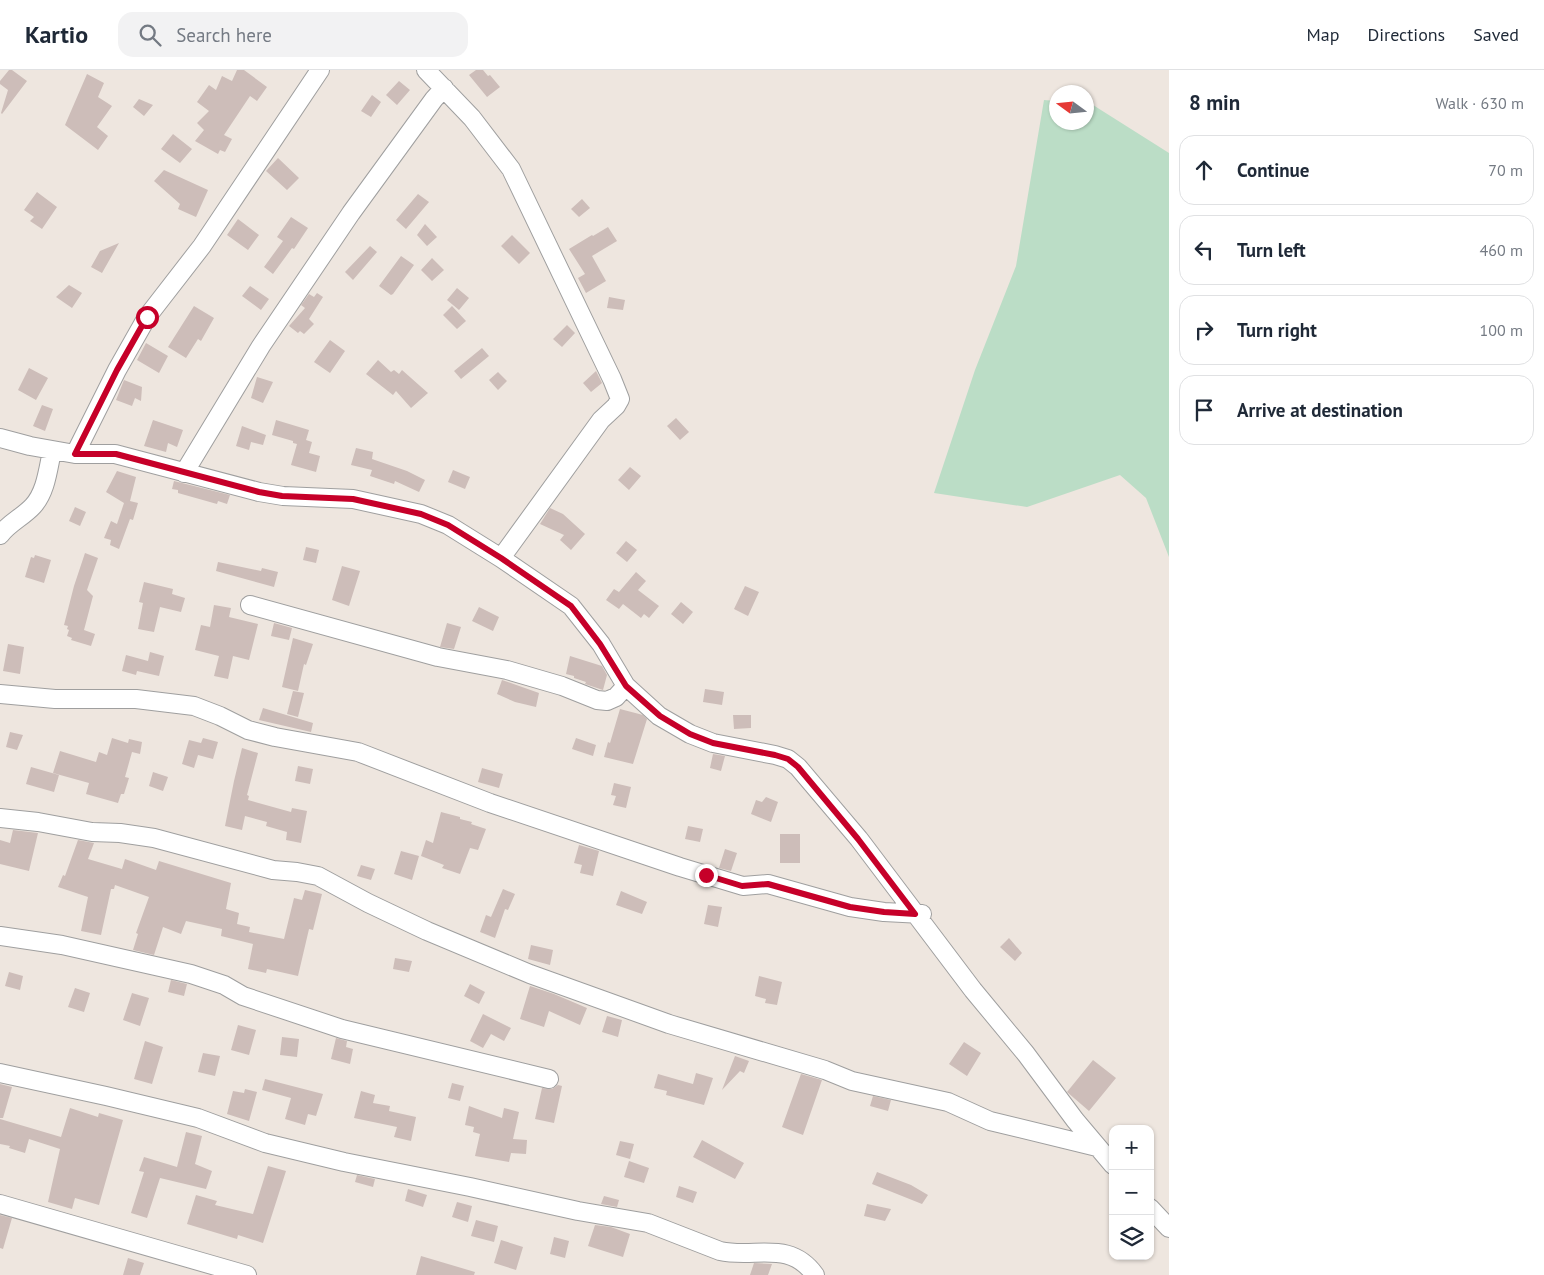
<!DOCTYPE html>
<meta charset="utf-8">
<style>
:root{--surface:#fff;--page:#f2f2f3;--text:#1f2937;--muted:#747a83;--line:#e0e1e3}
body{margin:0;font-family:"PT Sans",sans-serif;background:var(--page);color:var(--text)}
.controls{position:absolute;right:15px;bottom:15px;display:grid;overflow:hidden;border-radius:10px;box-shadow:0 1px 4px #0004}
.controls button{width:45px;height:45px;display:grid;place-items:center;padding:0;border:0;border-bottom:1px solid var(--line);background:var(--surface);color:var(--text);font:25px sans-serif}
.compass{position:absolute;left:1049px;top:15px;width:45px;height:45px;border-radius:50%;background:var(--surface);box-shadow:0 1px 4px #0004;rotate:285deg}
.stop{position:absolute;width:15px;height:15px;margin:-11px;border:4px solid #c60029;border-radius:50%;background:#fff}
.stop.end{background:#c60029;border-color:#fff;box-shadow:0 1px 5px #0008}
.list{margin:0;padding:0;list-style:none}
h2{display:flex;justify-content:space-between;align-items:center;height:65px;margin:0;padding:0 20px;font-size:21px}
h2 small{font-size:16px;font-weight:400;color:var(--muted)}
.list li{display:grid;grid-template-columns:32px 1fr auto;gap:15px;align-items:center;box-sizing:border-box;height:70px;margin:0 10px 10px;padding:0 10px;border:1px solid var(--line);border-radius:15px}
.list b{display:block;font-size:19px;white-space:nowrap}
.list em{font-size:16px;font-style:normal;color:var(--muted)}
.icon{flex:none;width:28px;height:28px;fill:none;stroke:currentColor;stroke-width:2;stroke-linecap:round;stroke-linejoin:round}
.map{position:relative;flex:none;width:1169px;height:1205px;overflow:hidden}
header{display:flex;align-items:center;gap:30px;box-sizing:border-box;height:70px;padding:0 25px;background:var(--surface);border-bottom:1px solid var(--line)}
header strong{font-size:24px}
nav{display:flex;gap:28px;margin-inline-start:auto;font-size:18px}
.search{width:350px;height:45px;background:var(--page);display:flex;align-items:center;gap:12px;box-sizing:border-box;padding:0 18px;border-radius:15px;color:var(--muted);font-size:19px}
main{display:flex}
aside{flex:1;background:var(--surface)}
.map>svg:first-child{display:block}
.wetland{fill:#bbddc6}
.building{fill:#cdbdb9}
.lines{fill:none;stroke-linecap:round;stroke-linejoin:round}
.street-casing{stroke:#9f9f9f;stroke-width:20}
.street{stroke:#fff;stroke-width:18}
.route{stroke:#c60029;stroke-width:6}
</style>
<header>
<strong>Kartio</strong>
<div class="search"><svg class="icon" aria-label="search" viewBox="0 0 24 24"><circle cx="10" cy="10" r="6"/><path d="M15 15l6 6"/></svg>Search here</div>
<nav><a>Map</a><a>Directions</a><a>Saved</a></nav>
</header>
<main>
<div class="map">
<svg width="1169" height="1205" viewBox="0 0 1169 1205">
<rect width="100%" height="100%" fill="#eee6df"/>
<path class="wetland" d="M1044 30 1056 31V52H1086L1087 34 1093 35 1169 83V487L1146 428 1120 405 1027 437 934 423 975 300 1016 196Z"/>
<path class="building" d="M9 0H12L27 11 2 44 1 43 8 20 0 14V11Z
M237 0H244L267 17 257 31 250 26 224 65 232 69 225 82 220 80 218 84 195 71 204 60 197 53 209 41 197 32 209 15 216 20 222 6 232 11Z
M476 0H483L488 6 490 5 500 17 487 27 469 5Z
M87 4 104 13 98 27 112 36 97 57 108 66 98 80 65 55Z
M399 11 410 20 397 35 386 25Z
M372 25 381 32 371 47 361 41Z
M139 29 153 35 144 46 133 37Z
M173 64 192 79 180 93 161 79Z
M278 88 299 108 287 120 266 101Z
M164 100 208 120 196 147 178 139 180 134 154 111Z
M37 122 57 137 42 159 30 151 34 147 24 140Z
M418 124 429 132 406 159 396 150Z
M582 129 590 138 579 147 571 139Z
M291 147 308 158 294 179 292 178 273 204 264 197 283 171 277 167Z
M238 149 259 165 248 180 227 165Z
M425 154 437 167 427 176 417 165Z
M608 157 617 171 592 186 606 211 586 223 578 208 585 204 569 179 592 165 593 166Z
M512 165 530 183 519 194 501 176Z
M119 173 102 203 91 197 100 181Z
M370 176 377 182 353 210 345 202Z
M401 186 414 195 393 224 391 225 379 216Z
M432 188 444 200 432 211 421 200Z
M69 215 82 223 72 238 56 227Z
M250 216 269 229 261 240 242 226Z
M457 218 469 228 459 240 447 230Z
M317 223 323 227 309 249 314 254 304 264 300 261 298 263 289 256 305 238 301 235 309 224 314 227Z
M609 227 625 230 623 240 607 238Z
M194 236 214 248 201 271 198 269 186 288 168 277Z
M452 236 466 251 457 259 443 245Z
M567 255 575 263 562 277 553 269Z
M330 270 345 281 330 303 314 292Z
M146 273 168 286 159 303 137 290Z
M482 278 489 286 461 309 454 301Z
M378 290 391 302 394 300 399 304 402 300 428 323 411 338 396 321 393 325 366 304Z
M29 298 48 308 36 330 18 320Z
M596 301 602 313 591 322 583 313Z
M498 302 507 311 498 320 489 310Z
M257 307 273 312 263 333 251 328Z
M124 310 142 317 141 331 135 328 132 336 116 330Z
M42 335 53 339 45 361 33 356Z
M676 348 689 362 680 370 667 356Z
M153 350 183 360 177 377 168 373 166 382 144 376Z
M276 350 309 360 306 370 312 372 309 383 320 386 316 402 291 395 297 374 293 373V371L272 365Z
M242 356 266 365 263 375 251 372 249 380 236 376Z
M356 378 373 382 372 389 407 401 425 410 419 422 395 411 394 414 370 406 372 400 351 395Z
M630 397 641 406 629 420 618 410Z
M453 400 470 407 465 419 448 412Z
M117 401 136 407 130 431 138 433 133 450 130 449 119 479 110 475 111 470 104 468 111 451 117 454 124 433 106 422Z
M174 411 230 425 227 434 218 431 217 434 178 423V420L172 419Z
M75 437 86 442 80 456 69 451Z
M550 438 563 444 585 464 571 480 560 470 564 465 540 454Z
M626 471 637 480 627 492 616 483Z
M306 477 319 480 316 493 303 490Z
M85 483 98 488 87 520 93 526 84 560 95 564 91 576 71 570 72 568 67 566 69 560 67 559 68 556 64 555 74 516Z
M35 485 51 490 44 513 25 507 31 487 34 488Z
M218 492 261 501 262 498 278 502 274 517 216 501Z
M342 496 360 501 349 536 332 530Z
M636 502 646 511 638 520 659 536 649 548 644 544 641 548 623 534 619 539 606 530 614 519 619 522Z
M144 512 173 519 172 524 185 528 181 542 160 537 154 562 138 559 143 533 139 532Z
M745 516 759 522 748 546 734 539Z
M681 532 693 542 683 554 671 544Z
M214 535 231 538 229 547 258 554 249 590 233 586 228 609 214 606 219 586 195 580 201 555 210 557Z
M479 537 499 547 493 561 472 551Z
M274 553 292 558 289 570 271 566Z
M447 553 461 557 454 579 440 577Z
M293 568 313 574 306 595 304 594 298 621 282 617Z
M8 574 24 577 20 604 3 601Z
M150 582 164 586 159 606 137 601 136 605 122 601 126 585 148 591Z
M570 586 602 596 607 605 603 620 585 614 586 612 574 608V606L566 604Z
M502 610 539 623 536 637 515 632 497 624Z
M705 619 724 622 722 635 703 632Z
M293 621 304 623 298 647 287 644Z
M263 638 313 653 311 662 259 650Z
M620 639 643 645 647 649 633 694 604 687 608 672 610 673Z
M733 645H751V658L734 659Z
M10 662 23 665 17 680 6 677Z
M112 668 128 673 129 669 142 672 140 684 132 682 125 707 129 708 124 724H121L118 733 86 724 89 713 53 703 60 681 96 692 99 682 107 685Z
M203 668 218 672 213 689 198 685 194 698 182 694 189 670 201 673Z
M576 668 596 675 593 686 572 679Z
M242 678 258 683 247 725 249 726 248 730 291 742 292 738 307 741 301 773 286 770 287 762 266 756 267 752 245 746 242 760 225 756 234 711Z
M713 684 725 686 721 701 710 698Z
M298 696 313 699 310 714 295 711Z
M31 697 59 705 54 722 26 714Z
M482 698 503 704 499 718 478 712Z
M153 702 168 707 163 721 149 716Z
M614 713 631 717 626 738 613 735 616 726 611 725Z
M766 727 778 732 771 752 751 744 756 730 762 732Z
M441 742 460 747V749L472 752 471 754 486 759 478 780 470 778 460 804 442 798 444 795 421 786 426 770 433 773Z
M688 756 703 759 700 772 685 769Z
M13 760 38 763 29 801 0 794V770L10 773Z
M780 764H800V793H780Z
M78 770 94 773 88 789 122 799 125 789 156 800 159 791 231 813 226 839 239 843 237 854 250 857 249 862 284 869 294 828 302 830 305 820 322 824 313 860 309 859 298 906 267 899 266 903 248 899 253 874 221 866 222 859 186 851 181 864 163 857 154 885 133 880 138 864 136 863 149 827 115 815 114 819H111L101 865 81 861 88 827 58 817 63 805 65 806Z
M579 775 599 781 593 806 580 803 582 795 574 793Z
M725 779 737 783 731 801 719 798Z
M401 781 419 786 412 810 394 804Z
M361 795 375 799 371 810 357 806Z
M503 819 515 824 508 840 505 839 495 868 480 862 486 845 491 847Z
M621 821 647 832 642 844 616 835Z
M708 835 722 837 718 857 704 854Z
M1009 868 1022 883 1015 891 1000 877Z
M531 875 553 880 550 895 528 889Z
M395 888 412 891 409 902 393 899Z
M9 902 23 906 20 920 5 916Z
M759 906 782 912 777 935 765 933 766 929 755 926Z
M171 910 187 914 184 926 168 922Z
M470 914 485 922 479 934 464 926Z
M530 916 554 924 587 938 580 955 549 941 544 957 520 949Z
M75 918 90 923 84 942 68 937Z
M132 923 149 928 140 956 123 950Z
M483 944 511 958 504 971 491 964 483 978 470 971Z
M607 946 622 950 618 967 602 962Z
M238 955 256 960 249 985 231 980Z
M282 967 299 969 297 987 280 985Z
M336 968 347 971 346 977 353 979 350 994 331 989Z
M145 971 163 977 152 1014 134 1009Z
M964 972 981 983 967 1006 949 994Z
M203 983 220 986 215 1006 198 1002Z
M735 986 749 991 744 1003 740 1001 722 1020Z
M1093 990 1116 1008 1089 1041 1067 1022Z
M696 1003 713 1008 704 1035 666 1025 667 1021 654 1018 658 1004 693 1014Z
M801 1004 822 1010 803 1065 782 1057Z
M265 1009 323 1024 316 1046 308 1044 305 1055 285 1049 291 1028 262 1020Z
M452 1013 464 1016 460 1031 448 1028Z
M0 1014 12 1017 3 1048H0Z
M558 1015 562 1016 554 1053 535 1049 542 1018 552 1019Z
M245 1019 257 1022 249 1051 227 1044 233 1021 244 1023Z
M361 1021 375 1025 373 1033 390 1036 389 1041 416 1047 411 1071 394 1067 397 1057 354 1048Z
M873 1026 891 1030 888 1041 870 1036Z
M469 1036 502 1048 504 1038 519 1042 513 1069 527 1070 526 1084 511 1083 509 1092 475 1086 480 1064 473 1062 474 1057 465 1055Z
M70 1038 98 1047 99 1043 123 1050 99 1135 75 1128 72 1139 48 1132 60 1079 29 1069 25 1083 9 1078 10 1076 0 1074V1049L61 1067Z
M186 1062 202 1066 195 1094 212 1101 206 1119 160 1108 147 1148 131 1143 144 1102 139 1101 144 1087 177 1097Z
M702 1070 744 1093 735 1109 693 1087Z
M620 1071 634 1074 630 1089 616 1085Z
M629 1091 649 1098 644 1113 624 1107Z
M268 1096 286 1101 263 1173 238 1165 237 1169 187 1154 196 1125 217 1131 215 1135 253 1144Z
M877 1102 911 1115 928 1125 922 1134 872 1114Z
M357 1105 375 1109 373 1117 355 1112Z
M679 1116 697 1122 693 1133 676 1127Z
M408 1119 427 1125 423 1137 405 1131Z
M604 1126 619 1130 617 1137 601 1134Z
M457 1132 472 1136 468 1152 452 1147Z
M867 1134 891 1139 885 1151 864 1146Z
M0 1145 12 1148 3 1179 0 1178Z
M476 1150 498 1156 494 1172 471 1166Z
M595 1155 611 1157 630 1164 623 1187 588 1176Z
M554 1167 569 1171 565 1188 550 1184Z
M501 1170 523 1177 516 1200 494 1193Z
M421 1186 475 1202 474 1205H416Z
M128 1188 144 1193 140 1205H123Z
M754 1193 772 1194 768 1205H750Z"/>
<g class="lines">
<g class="street-casing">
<path id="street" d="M426 0 472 48 511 99 612 309 620 329 616 336 601 350 501 488
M0 368 30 376 75 384H115L259 422 283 426 353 429 421 444 448 455 501 488 571 536 601 574 626 616 659 646 690 664 713 673 775 685 788 689 798 697 859 769 973 920 1026 984 1075 1050 1113 1095
M75 384 117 300 147 247 202 176 320 0
M184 403 261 276 351 143 434 29 444 18
M0 465C9 453 23 447 33 436 46 422 48 399 52 381
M250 535 438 587 507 600 562 616 597 630 607 631 616 627 626 616
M0 624 55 629H136L194 636 220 646 248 660 275 667 358 682 490 733 680 797 743 816 768 814 850 837 884 842 922 844
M0 748 38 752 92 762 120 763 154 768 273 800 297 802 318 806 368 833 427 861 530 904 669 954 825 1000 852 1011 948 1032 990 1051 1097 1077
M0 866 62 875 191 904 224 915 243 926 342 959 549 1009
M0 1003 106 1026 198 1048 265 1073 344 1092 470 1117 578 1141 648 1153 720 1181C755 1189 789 1169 815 1205
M0 1134 247 1205
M1150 1138 1169 1158"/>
</g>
<use href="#street" class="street"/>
</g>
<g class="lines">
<path class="route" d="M147 247 117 300 75 384H116L259 422 282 426 353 429 421 444 448 455 501 488 571 536 600 574 626 616 660 646 690 664 713 673 775 685 788 689 798 697 858 769 915 844 884 842 850 837 768 814 742 816 706 805"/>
</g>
</svg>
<div class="controls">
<button>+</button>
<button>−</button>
<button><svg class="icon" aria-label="layers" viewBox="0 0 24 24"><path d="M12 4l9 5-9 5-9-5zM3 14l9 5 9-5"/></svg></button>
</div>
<svg class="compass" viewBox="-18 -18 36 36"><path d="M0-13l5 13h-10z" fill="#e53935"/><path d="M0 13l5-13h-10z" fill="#747a83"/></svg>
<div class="stop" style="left:147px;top:247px"></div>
<div class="stop end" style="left:706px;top:805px"></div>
</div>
<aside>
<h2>8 min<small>Walk · 630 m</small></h2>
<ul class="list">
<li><svg class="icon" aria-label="ahead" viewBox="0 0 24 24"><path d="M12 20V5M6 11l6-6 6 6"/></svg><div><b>Continue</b></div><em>70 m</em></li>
<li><svg class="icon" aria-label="left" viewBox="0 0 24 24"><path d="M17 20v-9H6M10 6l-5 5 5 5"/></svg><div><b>Turn left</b></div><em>460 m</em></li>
<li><svg class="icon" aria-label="right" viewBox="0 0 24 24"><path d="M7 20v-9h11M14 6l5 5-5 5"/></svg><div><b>Turn right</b></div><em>100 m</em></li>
<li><svg class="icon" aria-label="arrive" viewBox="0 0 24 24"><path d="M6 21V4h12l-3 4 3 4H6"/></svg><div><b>Arrive at destination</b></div></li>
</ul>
</aside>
</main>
